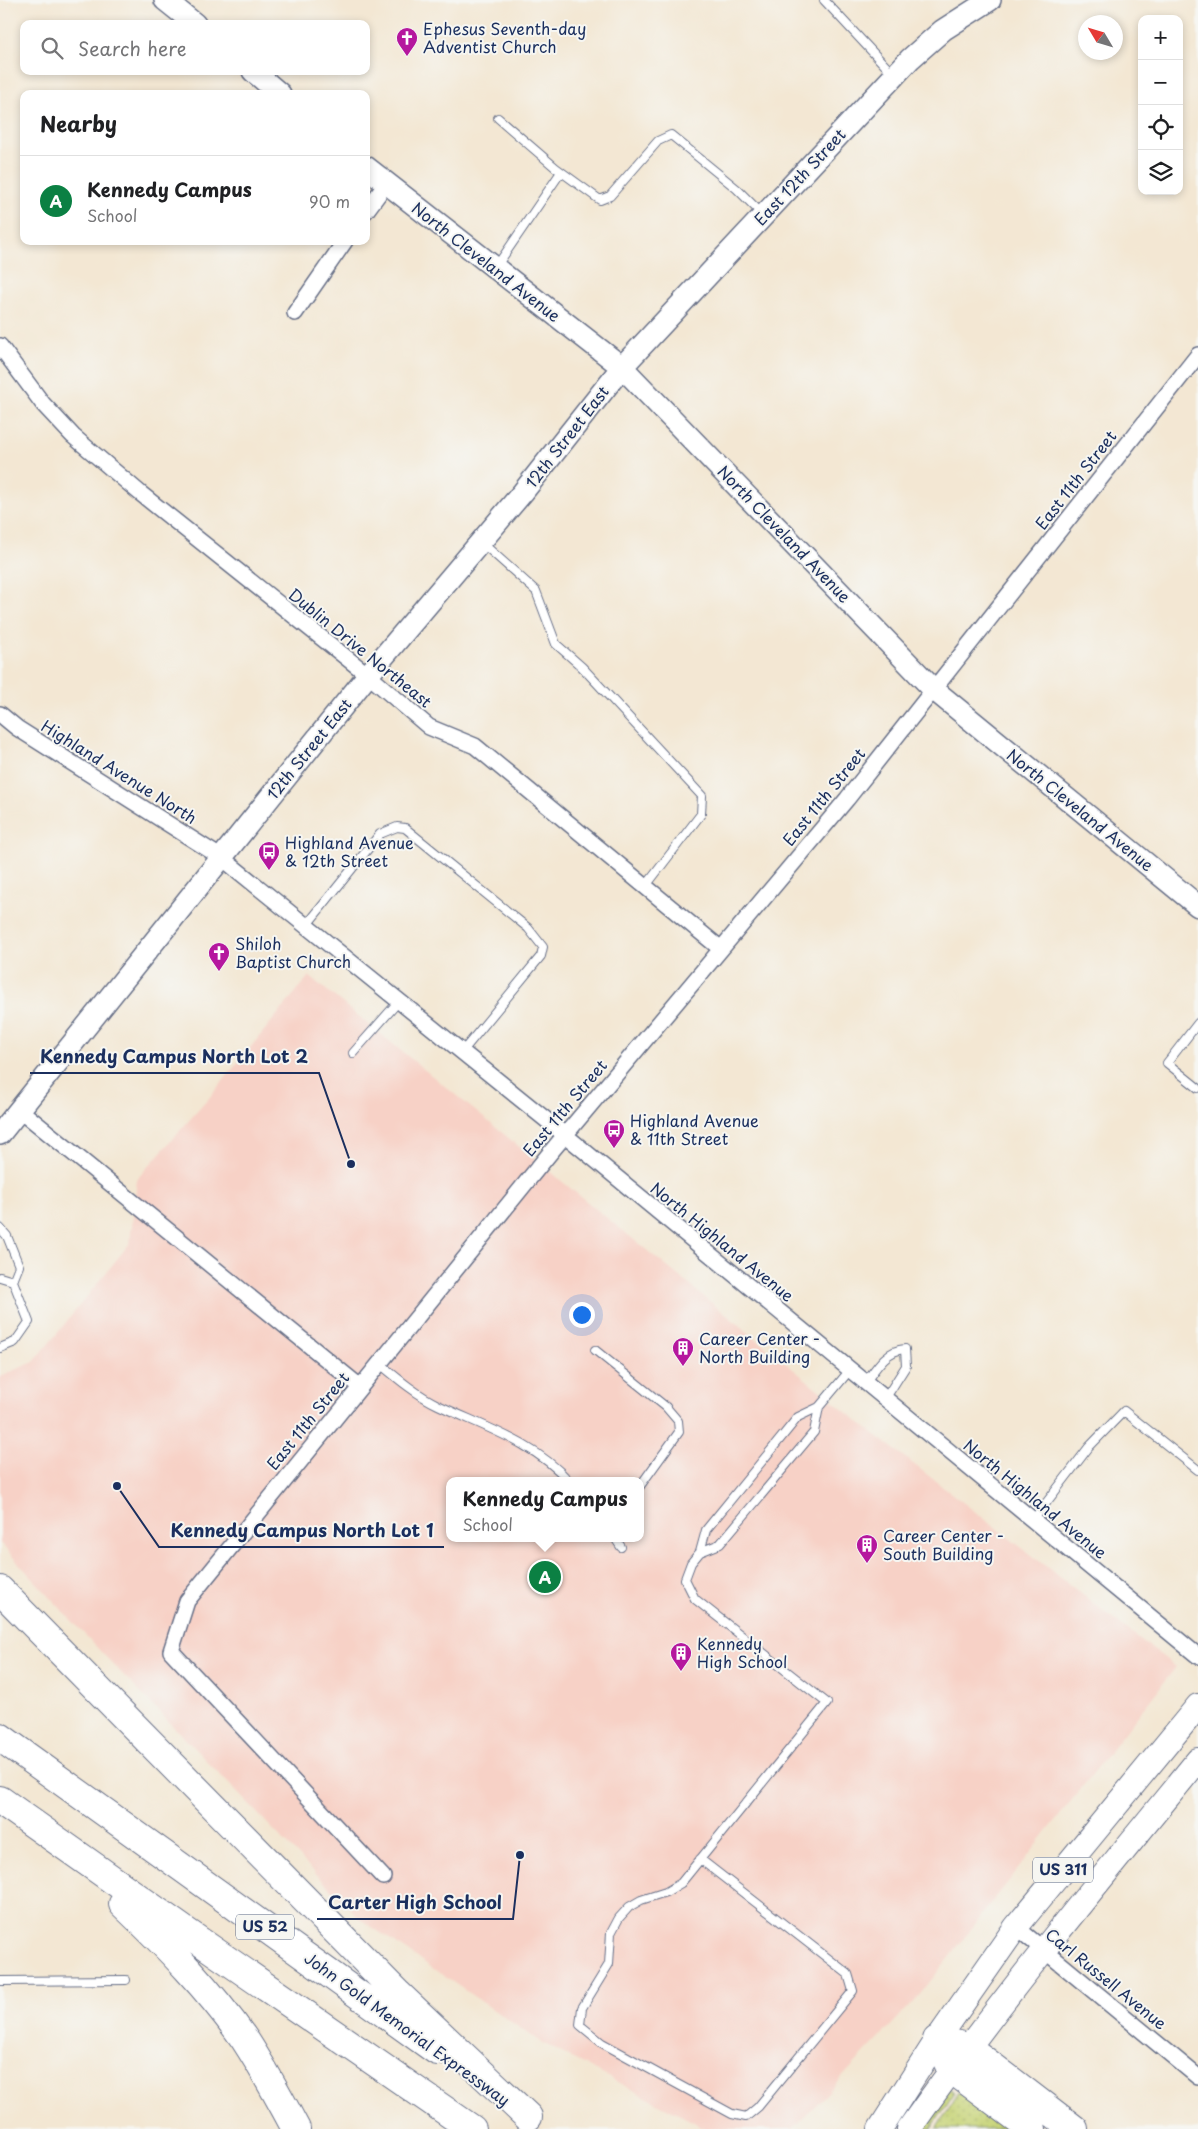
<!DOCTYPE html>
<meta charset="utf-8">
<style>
:root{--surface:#fff;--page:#f2f2f2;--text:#202124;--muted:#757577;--line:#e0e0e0;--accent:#0b8043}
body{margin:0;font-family:"Playpen Sans",sans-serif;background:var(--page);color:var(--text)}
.controls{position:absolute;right:15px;top:15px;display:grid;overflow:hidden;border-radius:10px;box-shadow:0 2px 8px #0003}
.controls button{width:45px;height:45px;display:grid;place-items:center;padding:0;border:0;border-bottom:1px solid var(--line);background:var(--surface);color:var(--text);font:25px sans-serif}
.compass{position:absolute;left:1078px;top:15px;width:45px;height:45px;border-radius:50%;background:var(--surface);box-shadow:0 2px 8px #0003;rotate:308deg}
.you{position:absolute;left:581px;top:1314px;width:18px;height:18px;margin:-12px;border:4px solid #fff;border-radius:50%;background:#1a73e8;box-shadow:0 0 0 8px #1a73e833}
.badge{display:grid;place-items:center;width:32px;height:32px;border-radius:50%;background:var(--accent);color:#fff;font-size:16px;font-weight:700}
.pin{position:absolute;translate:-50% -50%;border:2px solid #fff;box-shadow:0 1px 5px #0006}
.popup{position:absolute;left:446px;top:1477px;width:198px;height:65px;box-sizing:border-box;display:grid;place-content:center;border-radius:10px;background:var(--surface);filter:drop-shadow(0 1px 4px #0005);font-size:16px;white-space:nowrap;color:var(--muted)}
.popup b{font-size:19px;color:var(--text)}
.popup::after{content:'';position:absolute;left:50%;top:100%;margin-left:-10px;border:10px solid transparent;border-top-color:var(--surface)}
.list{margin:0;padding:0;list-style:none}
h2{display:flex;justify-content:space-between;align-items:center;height:65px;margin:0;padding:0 20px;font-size:21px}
h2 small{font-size:16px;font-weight:400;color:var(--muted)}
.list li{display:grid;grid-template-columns:32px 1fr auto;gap:15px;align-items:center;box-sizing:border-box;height:90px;padding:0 20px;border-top:1px solid var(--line)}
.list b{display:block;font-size:19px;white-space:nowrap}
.list p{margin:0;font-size:16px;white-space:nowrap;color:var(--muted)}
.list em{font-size:16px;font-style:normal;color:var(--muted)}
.icon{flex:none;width:28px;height:28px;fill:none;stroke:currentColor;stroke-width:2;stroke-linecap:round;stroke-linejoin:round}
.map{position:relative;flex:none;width:1198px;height:2129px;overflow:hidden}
.search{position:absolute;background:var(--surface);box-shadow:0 2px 8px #0003;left:20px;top:20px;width:350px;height:55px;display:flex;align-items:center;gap:12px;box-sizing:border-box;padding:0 18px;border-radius:10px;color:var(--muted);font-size:19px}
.panel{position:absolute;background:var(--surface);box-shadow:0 2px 8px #0003;left:20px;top:90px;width:350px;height:155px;border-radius:10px}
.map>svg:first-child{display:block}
.built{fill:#f7d1c6;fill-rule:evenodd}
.grass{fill:url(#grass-dots);stroke:#70816a}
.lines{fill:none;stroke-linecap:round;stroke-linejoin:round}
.lane-casing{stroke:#676f87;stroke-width:10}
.street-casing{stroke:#676f87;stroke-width:18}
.secondary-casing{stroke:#676f87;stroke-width:24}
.primary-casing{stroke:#676f87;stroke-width:26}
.highway-casing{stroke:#676f87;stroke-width:30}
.lane{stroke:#fff;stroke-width:8}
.street{stroke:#fff;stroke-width:15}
.secondary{stroke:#fff;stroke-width:21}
.primary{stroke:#fff;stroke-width:24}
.highway{stroke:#fff;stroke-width:28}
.labels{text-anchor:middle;stroke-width:4;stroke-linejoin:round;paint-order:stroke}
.shield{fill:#f6f6f2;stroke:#5d6b8a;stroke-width:1}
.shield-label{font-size:15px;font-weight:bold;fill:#1b2f5e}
.poi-label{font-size:16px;fill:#1b2f5e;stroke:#f6f6f2;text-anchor:start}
.street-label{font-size:16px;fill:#1b2f5e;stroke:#f6f6f2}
.leader{fill:none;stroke:#1b2f5e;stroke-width:2}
.callout-dot{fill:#1b2f5e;stroke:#f6f6f2;stroke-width:2}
.callout-label{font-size:18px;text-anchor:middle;font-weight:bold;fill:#1b2f5e;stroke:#f6f6f2;stroke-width:4;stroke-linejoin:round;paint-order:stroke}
</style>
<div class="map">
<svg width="1198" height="2129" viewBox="0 0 1198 2129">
<defs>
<pattern id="grass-dots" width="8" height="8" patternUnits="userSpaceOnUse" patternTransform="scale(1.25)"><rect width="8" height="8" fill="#c6d375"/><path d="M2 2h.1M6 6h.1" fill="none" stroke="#aab568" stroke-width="1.8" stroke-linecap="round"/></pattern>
</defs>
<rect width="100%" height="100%" fill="#f6f6f2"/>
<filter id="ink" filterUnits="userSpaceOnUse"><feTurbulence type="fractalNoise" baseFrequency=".02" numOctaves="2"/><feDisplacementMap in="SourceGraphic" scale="10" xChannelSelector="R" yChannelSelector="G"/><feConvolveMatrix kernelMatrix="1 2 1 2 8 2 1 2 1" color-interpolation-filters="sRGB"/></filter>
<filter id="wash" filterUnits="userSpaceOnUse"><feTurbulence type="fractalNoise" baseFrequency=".0096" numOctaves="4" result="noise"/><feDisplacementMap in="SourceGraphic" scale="20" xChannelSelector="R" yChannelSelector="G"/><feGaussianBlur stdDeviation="1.12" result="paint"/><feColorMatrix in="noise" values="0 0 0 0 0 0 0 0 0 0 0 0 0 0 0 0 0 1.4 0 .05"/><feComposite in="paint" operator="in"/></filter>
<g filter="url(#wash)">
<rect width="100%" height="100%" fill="#f3e7d3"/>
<path class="built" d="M309 976 846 1412 1176 1667 918 1997 793 2129H707L539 2041 359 1918 101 1652 0 1543V1376L34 1362 130 1243 137 1179 209 1098ZM450 1481H640V1538H450Z"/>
<path class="grass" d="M949 2089 955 2092 931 2129H924Z
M959 2092 1019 2129H936Z"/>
</g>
<g filter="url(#ink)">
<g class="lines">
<g class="lane-casing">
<path id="lane" d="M824 0 893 74
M498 118 556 168 600 200 610 196 658 141 671 135 737 189 762 214
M496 267 561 172
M481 542 536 591 556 644 582 667 702 796 701 814 645 887
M306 926 380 834 397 827 405 828 528 928 543 947 541 956 462 1052
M1198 1023 1167 1063 1198 1088
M353 1053 399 1001
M0 1228 7 1236 19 1266 13 1281
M0 1277 13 1281 29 1322 15 1342 0 1348
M595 1350 666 1407 678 1421 679 1432 640 1486
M379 1363C397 1378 417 1395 438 1405 484 1427 534 1442 569 1481
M865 1383C876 1368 886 1350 905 1349L906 1366 885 1399
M1033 1520 1089 1447 1124 1411 1198 1470
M615 1538 621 1547
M700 1552 720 1544 814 1432 819 1407
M700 1859 848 1974 853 1991 758 2107 746 2117 732 2114 602 2043 580 2025 582 2008 609 1964 611 1933 619 1918 629 1907 641 1900 666 1892 681 1883 827 1703 695 1599 685 1579 691 1563 700 1552 706 1530 798 1417 819 1407 850 1370
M0 1981 126 1980"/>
</g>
<g class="street-casing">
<path id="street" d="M366 211 386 184
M295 313 345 241
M0 346 43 404 73 436 140 493 368 675 429 727 475 746 721 949
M0 714 17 728 222 858 565 1135 1198 1656
M20 1110 359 1386
M383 1877 171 1651 187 1601 550 1153 847 799 1198 355
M1016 1927 1198 2077"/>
</g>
<g class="secondary-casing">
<path id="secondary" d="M165 0 195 24
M253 71 280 94
M366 167 622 367 933 689 1198 906
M0 1134 368 675 523 492 622 367 910 59 943 30 990 0"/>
</g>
<g class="primary-casing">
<path id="primary" d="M880 2129 937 2040 1016 1927 1198 1706
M909 2129C999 2001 1099 1881 1198 1760"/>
</g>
<g class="highway-casing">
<path id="highway" d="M0 1590 398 1994 528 2117
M0 1737 437 2051
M0 1800 185 1931 472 2129
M123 1904C167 1946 210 1990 245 2040 264 2069 280 2099 296 2129
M937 2040 967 2047 1074 2129
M937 2040 951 2069 1032 2129"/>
</g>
<use href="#lane" class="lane"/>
<use href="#street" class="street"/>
<use href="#secondary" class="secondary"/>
<use href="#primary" class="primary"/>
<use href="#highway" class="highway"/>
</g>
</g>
<defs>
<g id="church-pin" transform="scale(1.125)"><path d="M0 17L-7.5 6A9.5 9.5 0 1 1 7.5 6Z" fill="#b5179e" stroke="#f6f6f2"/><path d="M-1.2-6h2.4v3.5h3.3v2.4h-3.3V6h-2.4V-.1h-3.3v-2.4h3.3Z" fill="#fff"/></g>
<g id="bus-pin" transform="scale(1.125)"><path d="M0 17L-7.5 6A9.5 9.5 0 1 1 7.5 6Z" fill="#b5179e" stroke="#f6f6f2"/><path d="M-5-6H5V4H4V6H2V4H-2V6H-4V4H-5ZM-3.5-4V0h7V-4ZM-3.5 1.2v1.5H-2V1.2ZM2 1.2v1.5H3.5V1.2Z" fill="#fff"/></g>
<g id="building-pin" transform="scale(1.125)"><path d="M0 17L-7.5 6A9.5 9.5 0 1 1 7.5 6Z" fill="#b5179e" stroke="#f6f6f2"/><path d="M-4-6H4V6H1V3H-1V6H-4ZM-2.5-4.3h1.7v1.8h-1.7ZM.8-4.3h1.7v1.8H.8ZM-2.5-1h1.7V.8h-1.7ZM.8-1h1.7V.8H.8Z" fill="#fff"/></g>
</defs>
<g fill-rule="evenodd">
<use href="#church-pin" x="407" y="38"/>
<use href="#bus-pin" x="269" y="852"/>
<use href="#church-pin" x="219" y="953"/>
<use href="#bus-pin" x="614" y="1130"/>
<use href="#building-pin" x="683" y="1348"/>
<use href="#building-pin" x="867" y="1545"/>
<use href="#building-pin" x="681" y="1653"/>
</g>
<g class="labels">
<g class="shield">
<rect x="1033" y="1857.5" width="60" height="25" rx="4"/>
<rect x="236" y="1914.5" width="58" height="25" rx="4"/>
</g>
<g class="shield-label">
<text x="1063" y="1875">US 311</text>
<text x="265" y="1932">US 52</text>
</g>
<g class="poi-label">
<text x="423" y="35">Ephesus Seventh-day<tspan x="423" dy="18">Adventist Church</tspan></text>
<text x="285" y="849">Highland Avenue<tspan x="285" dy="18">&amp; 12th Street</tspan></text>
<text x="235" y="950">Shiloh<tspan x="235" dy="18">Baptist Church</tspan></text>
<text x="630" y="1127">Highland Avenue<tspan x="630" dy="18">&amp; 11th Street</tspan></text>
<text x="699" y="1345">Career Center -<tspan x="699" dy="18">North Building</tspan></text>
<text x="883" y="1542">Career Center -<tspan x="883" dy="18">South Building</tspan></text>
<text x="697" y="1650">Kennedy<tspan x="697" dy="18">High School</tspan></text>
</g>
<g class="street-label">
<text transform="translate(800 177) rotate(-47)" y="6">East 12th Street</text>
<text transform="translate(486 262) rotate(38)" y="6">North Cleveland Avenue</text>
<text transform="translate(567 437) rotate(-52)" y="6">12th Street East</text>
<text transform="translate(1076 480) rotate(-52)" y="6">East 11th Street</text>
<text transform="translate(784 534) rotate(46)" y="6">North Cleveland Avenue</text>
<text transform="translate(360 648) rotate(39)" y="6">Dublin Drive Northeast</text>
<text transform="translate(309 749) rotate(-51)" y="6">12th Street East</text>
<text transform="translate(119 772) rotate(32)" y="6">Highland Avenue North</text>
<text transform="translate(824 797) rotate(-51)" y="6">East 11th Street</text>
<text transform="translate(1080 810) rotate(39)" y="6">North Cleveland Avenue</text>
<text transform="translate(565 1108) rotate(-50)" y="6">East 11th Street</text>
<text transform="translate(722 1242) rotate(39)" y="6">North Highland Avenue</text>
<text transform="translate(308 1421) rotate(-51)" y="6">East 11th Street</text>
<text transform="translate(1035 1499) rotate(39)" y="6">North Highland Avenue</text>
<text transform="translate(1106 1979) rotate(39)" y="6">Carl Russell Avenue</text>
<text transform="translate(407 2029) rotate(36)" y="6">John Gold Memorial Expressway</text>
</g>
</g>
<path class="leader" d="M351 1164L319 1073H30M117 1486L159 1547H444M520 1855L513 1919H317"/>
<g class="callout-dot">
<circle cx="351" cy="1164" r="5"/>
<circle cx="117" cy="1486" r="5"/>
<circle cx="520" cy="1855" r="5"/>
</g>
<g class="callout-label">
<text x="174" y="1063">Kennedy Campus North Lot 2</text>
<text x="302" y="1537">Kennedy Campus North Lot 1</text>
<text x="415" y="1909">Carter High School</text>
</g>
</svg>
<div class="controls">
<button>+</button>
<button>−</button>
<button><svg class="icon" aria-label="locate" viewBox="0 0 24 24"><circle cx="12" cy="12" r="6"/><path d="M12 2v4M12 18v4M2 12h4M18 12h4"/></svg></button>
<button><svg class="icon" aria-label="layers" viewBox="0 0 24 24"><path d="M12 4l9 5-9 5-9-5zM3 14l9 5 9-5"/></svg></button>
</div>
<svg class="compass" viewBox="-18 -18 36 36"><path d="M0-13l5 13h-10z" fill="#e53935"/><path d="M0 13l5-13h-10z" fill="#757577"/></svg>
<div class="you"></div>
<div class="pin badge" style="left:545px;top:1577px">A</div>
<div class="popup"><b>Kennedy Campus</b>School</div>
<div class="search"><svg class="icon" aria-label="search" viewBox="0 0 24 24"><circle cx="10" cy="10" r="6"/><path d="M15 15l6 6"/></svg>Search here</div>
<section class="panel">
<h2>Nearby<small></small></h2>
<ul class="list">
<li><span class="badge">A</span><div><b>Kennedy Campus</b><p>School</p></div><em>90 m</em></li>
</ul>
</section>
</div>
